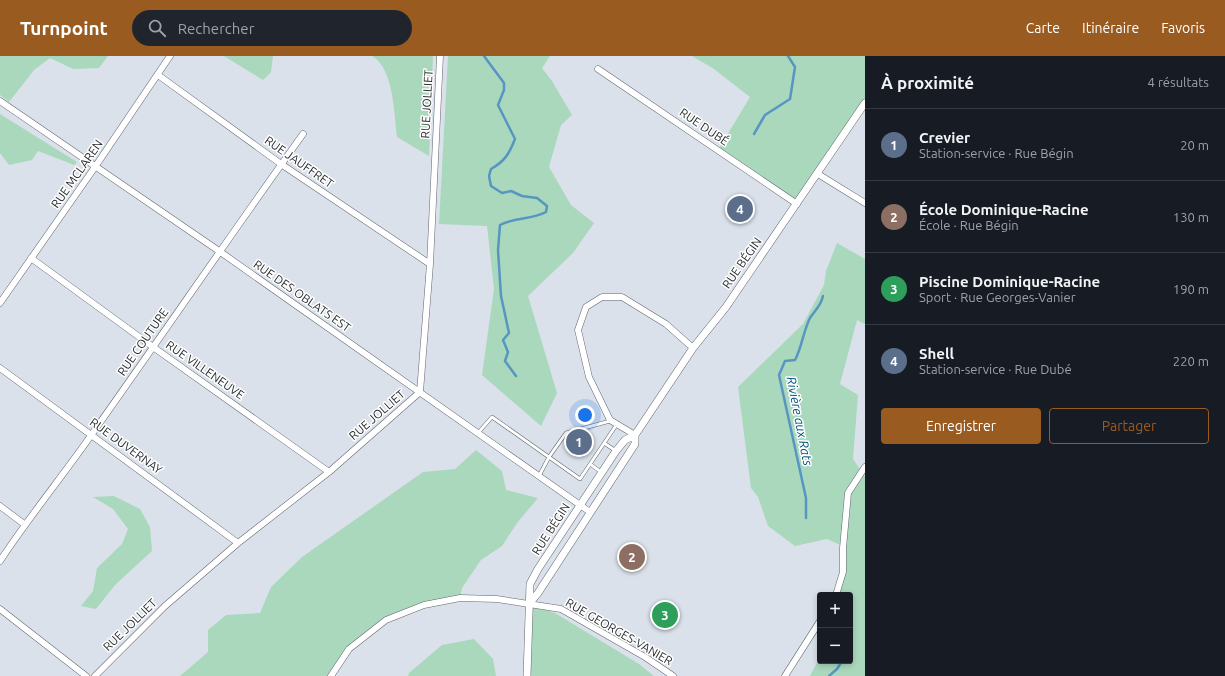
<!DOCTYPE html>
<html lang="fr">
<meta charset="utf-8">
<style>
:root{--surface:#171b24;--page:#20242c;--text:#f1f3f6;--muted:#9ea1a6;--line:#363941;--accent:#9a5b21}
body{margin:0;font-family:Ubuntu,sans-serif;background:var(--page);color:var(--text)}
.controls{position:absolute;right:12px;bottom:12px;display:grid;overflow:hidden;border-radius:4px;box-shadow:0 2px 6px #0003}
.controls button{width:36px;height:36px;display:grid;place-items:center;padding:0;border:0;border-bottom:1px solid var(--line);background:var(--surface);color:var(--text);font:20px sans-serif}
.you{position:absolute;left:585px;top:359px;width:14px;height:14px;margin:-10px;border:3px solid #fff;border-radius:50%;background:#1a73e8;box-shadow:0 0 0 6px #1a73e833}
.badge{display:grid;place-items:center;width:26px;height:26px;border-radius:50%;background:var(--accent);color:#fff;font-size:13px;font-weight:700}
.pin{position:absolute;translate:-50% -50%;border:2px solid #fff;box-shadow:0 1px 4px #0006}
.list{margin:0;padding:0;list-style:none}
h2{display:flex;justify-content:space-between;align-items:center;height:52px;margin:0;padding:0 16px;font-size:17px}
h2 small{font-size:13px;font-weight:400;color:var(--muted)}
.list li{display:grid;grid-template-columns:26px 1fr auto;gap:12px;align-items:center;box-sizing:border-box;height:72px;padding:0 16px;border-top:1px solid var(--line)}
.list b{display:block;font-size:15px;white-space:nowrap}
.list p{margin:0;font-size:13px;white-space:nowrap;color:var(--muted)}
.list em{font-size:13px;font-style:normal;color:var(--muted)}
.actions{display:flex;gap:8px;padding:12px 16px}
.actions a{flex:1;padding:9px 0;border:1px solid var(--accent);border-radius:4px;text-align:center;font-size:14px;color:var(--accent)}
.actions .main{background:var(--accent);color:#fff}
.icon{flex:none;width:22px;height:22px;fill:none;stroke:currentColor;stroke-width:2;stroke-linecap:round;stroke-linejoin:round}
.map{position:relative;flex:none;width:865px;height:620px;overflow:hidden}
header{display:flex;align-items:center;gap:24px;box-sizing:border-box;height:56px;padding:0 20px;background:var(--accent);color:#fff}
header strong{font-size:19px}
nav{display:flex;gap:22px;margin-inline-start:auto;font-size:14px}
.search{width:280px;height:36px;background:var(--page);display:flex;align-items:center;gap:10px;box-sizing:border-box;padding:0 14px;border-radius:22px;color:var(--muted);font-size:15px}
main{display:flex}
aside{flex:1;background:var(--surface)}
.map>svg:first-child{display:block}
.green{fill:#aad8bd}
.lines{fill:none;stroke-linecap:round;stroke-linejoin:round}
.stream{stroke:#5696c1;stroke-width:2.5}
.service-casing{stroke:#61666e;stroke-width:4}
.minor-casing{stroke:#61666e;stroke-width:7}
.tertiary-casing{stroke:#61666e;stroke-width:8}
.service{stroke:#fff;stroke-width:3}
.minor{stroke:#fff;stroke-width:6}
.tertiary{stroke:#fff;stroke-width:7}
.labels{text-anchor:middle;stroke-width:3;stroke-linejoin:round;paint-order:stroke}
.street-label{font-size:12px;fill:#2b2e31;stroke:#fff}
.water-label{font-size:13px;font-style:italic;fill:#025580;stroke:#fff}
</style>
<header>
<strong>Turnpoint</strong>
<div class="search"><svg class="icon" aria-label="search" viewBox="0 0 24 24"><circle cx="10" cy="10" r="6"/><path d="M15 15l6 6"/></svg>Rechercher</div>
<nav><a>Carte</a><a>Itinéraire</a><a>Favoris</a></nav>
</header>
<main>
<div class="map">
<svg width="865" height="620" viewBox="0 0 865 620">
<rect width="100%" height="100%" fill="#dae1ea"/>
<path class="green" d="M0 0H108L99 12 73 13 50 2 34 14 9 46 0 39Z
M224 0H273L271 16 263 24Z
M372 0H433L429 100 397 81C394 59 394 12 372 0Z
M448 0H550L542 12 552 25 572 59 561 69 549 111 571 149 594 167 573 197 528 240 557 337 541 370 482 319 494 233 487 170 439 168Z
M692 0H865V47L862 52 859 49 855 55 797 148 718 94 750 41 714 13Z
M0 58 77 106 74 109 38 95 32 104 9 109 0 97Z
M837 187 865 203V268L857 264 840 328 858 339 853 403 865 420V620H810L820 601V605H850V539H837L845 491 827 483 795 490 768 470 758 441 751 432 738 331 803 268 824 229 826 215Z
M476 394 502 415 506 434 538 442 517 467 502 490 481 504 462 532 460 542 424 549 386 564 349 593 331 620H180L208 596V574L226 559 260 557 271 531 302 501 423 416 455 413Z
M114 440 140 453 150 471 152 495 115 529 96 553 81 550 93 535 97 512 122 488 128 473 113 453 93 441Z
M529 548 555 557 639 608 654 620H528Z
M474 583 493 603 496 620H408L409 617 442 589Z"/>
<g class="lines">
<path class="stream" d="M484 0 504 27V34L498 49 515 83C509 98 505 105 491 113L489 120 491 130 502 137 511 135 522 140 537 142 547 150 546 156C531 164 515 161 500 169L498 194 501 240 509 277 503 284 508 296 505 305 516 320
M754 78 765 59 790 43 795 11 788 0
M806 462V442L779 319 785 305 795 304C802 291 803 276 810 262 815 254 821 250 823 240
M829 620 837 613 842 605"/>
<g class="service-casing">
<path id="service" d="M478 377 492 361 580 423 617 368
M604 387 616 395
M590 408 601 416
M539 420 549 401 566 377 610 365"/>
</g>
<g class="minor-casing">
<path id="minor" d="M598 13 797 148
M158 19 281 108 430 208
M0 45 219 195 590 456
M818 118 865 147
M31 202 153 291 329 416
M0 247 95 111 170 0
M0 312 238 487
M635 379 610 364 589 321 578 274 586 251 602 241H622L666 268 693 292
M0 450 24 468
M0 505C29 461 62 421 92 378 163 278 232 177 303 78
M836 539 843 516V492L848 437 865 411
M0 553 86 620
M95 620 165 550 238 487 329 416 420 336 430 208 440 0
M331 620 349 593 386 564 424 549 460 542 497 543 561 553 645 601 673 620
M785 620 820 565"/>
</g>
<g class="tertiary-casing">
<path id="tertiary" d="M529 548 538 537 635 388V379
M527 620 530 528 538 513 616 395 625 384 635 379 693 292 726 251 790 157 865 47"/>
</g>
<use href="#service" class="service"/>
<use href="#minor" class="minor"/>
<use href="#tertiary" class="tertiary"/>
</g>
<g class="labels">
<g class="street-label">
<text transform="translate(427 48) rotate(-87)" y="4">RUE JOLLIET</text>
<text transform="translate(704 71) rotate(34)" y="4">RUE DUBÉ</text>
<text transform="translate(299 106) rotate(35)" y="4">RUE JAUFFRET</text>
<text transform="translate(77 118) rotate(-55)" y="4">RUE MCLAREN</text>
<text transform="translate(742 207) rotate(-55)" y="4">RUE BÉGIN</text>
<text transform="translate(302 240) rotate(35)" y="4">RUE DES OBLATS EST</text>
<text transform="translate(143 286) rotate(-55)" y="4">RUE COUTURE</text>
<text transform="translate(205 314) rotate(35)" y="4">RUE VILLENEUVE</text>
<text transform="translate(377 359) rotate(-41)" y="4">RUE JOLLIET</text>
<text transform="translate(126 390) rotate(36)" y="4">RUE DUVERNAY</text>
<text transform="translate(551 473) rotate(-57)" y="4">RUE BÉGIN</text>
<text transform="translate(130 569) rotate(-44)" y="4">RUE JOLLIET</text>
<text transform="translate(619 576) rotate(30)" y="4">RUE GEORGES-VANIER</text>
</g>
<g class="water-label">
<text transform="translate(800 365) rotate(79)" y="5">Rivière aux Rats</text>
</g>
</g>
</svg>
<div class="controls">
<button>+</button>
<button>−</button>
</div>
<div class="you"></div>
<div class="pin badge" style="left:579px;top:386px;background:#5c6f8a">1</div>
<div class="pin badge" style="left:632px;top:501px;background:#8d6e63">2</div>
<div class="pin badge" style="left:665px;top:559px;background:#2e9e5b">3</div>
<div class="pin badge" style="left:740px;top:153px;background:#5c6f8a">4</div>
</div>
<aside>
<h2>À proximité<small>4 résultats</small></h2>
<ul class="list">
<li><span class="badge" style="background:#5c6f8a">1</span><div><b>Crevier</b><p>Station-service · Rue Bégin</p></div><em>20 m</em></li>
<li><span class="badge" style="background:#8d6e63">2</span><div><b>École Dominique-Racine</b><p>École · Rue Bégin</p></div><em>130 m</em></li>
<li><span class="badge" style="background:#2e9e5b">3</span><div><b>Piscine Dominique-Racine</b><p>Sport · Rue Georges-Vanier</p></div><em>190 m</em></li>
<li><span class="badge" style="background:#5c6f8a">4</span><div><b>Shell</b><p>Station-service · Rue Dubé</p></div><em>220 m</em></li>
</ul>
<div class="actions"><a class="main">Enregistrer</a><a>Partager</a></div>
</aside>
</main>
